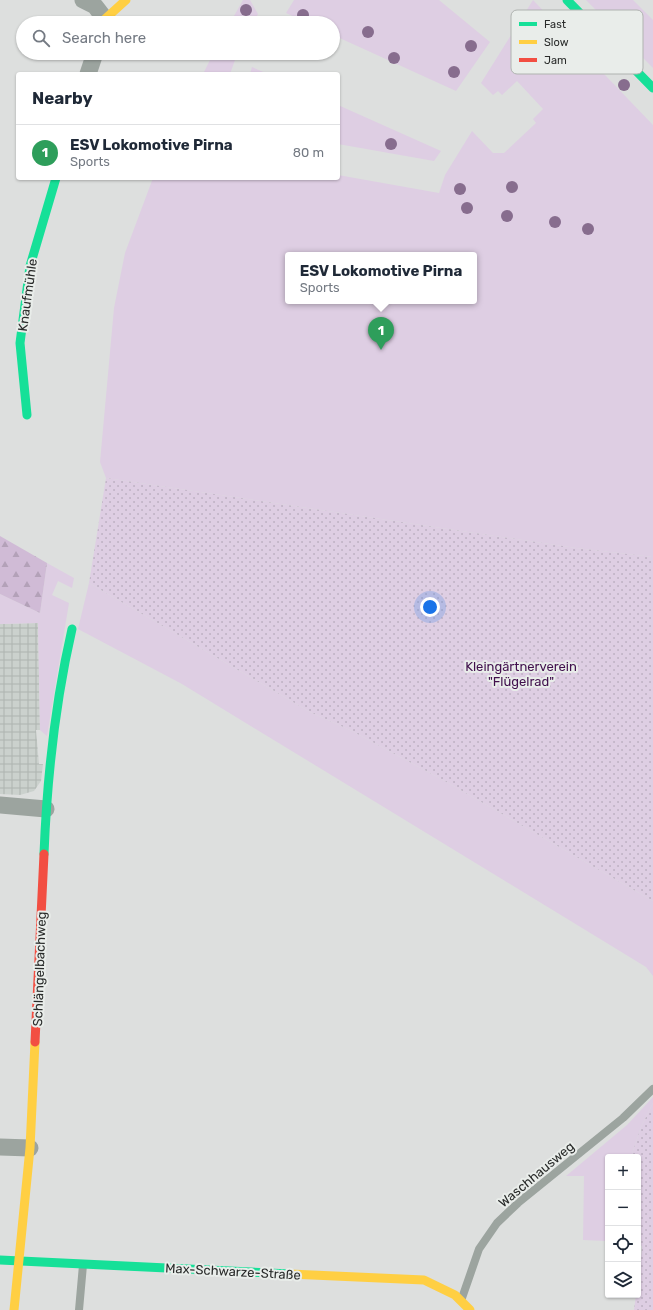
<!DOCTYPE html>
<meta charset="utf-8">
<style>
:root{--surface:#fff;--page:#f6f6f7;--text:#1f2937;--muted:#747a83;--line:#e0e1e3;--accent:#686a69}
body{margin:0;font-family:Rubik,sans-serif;background:var(--page);color:var(--text)}
.controls{position:absolute;right:12px;bottom:12px;display:grid;overflow:hidden;border-radius:4px;box-shadow:0 1px 3px #0004}
.controls button{width:36px;height:36px;display:grid;place-items:center;padding:0;border:0;border-bottom:1px solid var(--line);background:var(--surface);color:var(--text);font:20px sans-serif}
.you{position:absolute;left:430px;top:607px;width:14px;height:14px;margin:-10px;border:3px solid #fff;border-radius:50%;background:#1a73e8;box-shadow:0 0 0 6px #1a73e833}
.badge{display:grid;place-items:center;width:26px;height:26px;border-radius:50%;background:var(--accent);color:#fff;font-size:13px;font-weight:700}
.pin{position:absolute;translate:-50% -33px;filter:drop-shadow(0 1px 2px #0008)}
.pin::after{content:'';position:absolute;top:21px;width:14px;height:12px;background:inherit;clip-path:polygon(0 0,100% 0,50% 100%)}
.popup{position:absolute;left:285px;top:252px;width:192px;height:52px;box-sizing:border-box;display:grid;place-content:center;border-radius:4px;background:var(--surface);filter:drop-shadow(0 1px 3px #0005);font-size:13px;white-space:nowrap;color:var(--muted)}
.popup b{font-size:15px;color:var(--text)}
.popup::after{content:'';position:absolute;left:50%;top:100%;margin-left:-8px;border:8px solid transparent;border-top-color:var(--surface)}
.list{margin:0;padding:0;list-style:none}
h2{display:flex;justify-content:space-between;align-items:center;height:52px;margin:0;padding:0 16px;font-size:17px}
h2 small{font-size:13px;font-weight:400;color:var(--muted)}
.list li{display:grid;grid-template-columns:26px 1fr auto;gap:12px;align-items:center;box-sizing:border-box;height:56px;padding:0 16px;border-top:1px solid var(--line)}
.list b{display:block;font-size:15px;white-space:nowrap}
.list p{margin:0;font-size:13px;white-space:nowrap;color:var(--muted)}
.list em{font-size:13px;font-style:normal;color:var(--muted)}
.icon{flex:none;width:22px;height:22px;fill:none;stroke:currentColor;stroke-width:2;stroke-linecap:round;stroke-linejoin:round}
.map{position:relative;flex:none;width:653px;height:1310px;overflow:hidden}
.search{position:absolute;background:var(--surface);box-shadow:0 1px 3px #0004;left:16px;top:16px;width:324px;height:44px;display:flex;align-items:center;gap:10px;box-sizing:border-box;padding:0 14px;border-radius:22px;color:var(--muted);font-size:15px}
.panel{position:absolute;background:var(--surface);box-shadow:0 1px 3px #0004;left:16px;top:72px;width:324px;height:108px;border-radius:4px}
.map>svg:first-child{display:block}
.industrial{fill:url(#industrial-grid)}
.grass{fill:#decee3;fill-rule:evenodd}
.forest{fill:url(#forest-firs)}
.park{fill:url(#park-dots)}
.lines{fill:none;stroke-linecap:round;stroke-linejoin:round}
.lane{stroke:#9ca49f;stroke-width:8}
.street{stroke:#9ca49f;stroke-width:17}
.fast{stroke:#16e098;stroke-width:9}
.slow{stroke:#ffcf43;stroke-width:9}
.jam{stroke:#f24e42;stroke-width:9}
.tree{fill:#876d8e}
.labels{text-anchor:middle;stroke-width:4;stroke-linejoin:round;paint-order:stroke}
.street-label{font-size:13px;fill:#292b2a;stroke:#e9edea}
.park-label{font-size:13px;fill:#41104d;stroke:#e9edea}
.key{fill:#e9edea;stroke:#afb3b0;stroke-width:1}
.key-label{font-size:11px;fill:#292b2a}
</style>
<div class="map">
<svg width="653" height="1310" viewBox="0 0 653 1310">
<defs>
<pattern id="industrial-grid" width="8" height="8" patternUnits="userSpaceOnUse"><rect width="8" height="8" fill="#cbd1cd"/><path d="M0 4h8M4 0v8" fill="none" stroke="#aeb4b0"/></pattern>
<pattern id="forest-firs" width="22" height="20" patternUnits="userSpaceOnUse"><rect width="22" height="20" fill="#d0bbd6"/><path d="M5 1l3.5 6h-7zM16 11l3.5 6h-7z" fill="#b3a1b8"/></pattern>
<pattern id="park-dots" width="8" height="8" patternUnits="userSpaceOnUse"><rect width="8" height="8" fill="#decee3"/><path d="M2 2h.1M6 6h.1" fill="none" stroke="#beb1c3" stroke-width="1.8" stroke-linecap="round"/></pattern>
</defs>
<rect width="100%" height="100%" fill="#dddfde"/>
<path class="industrial" d="M38 623 40 730H36L39 764H43L41 781 34 791 20 795 0 794V624Z"/>
<path class="grass" d="M243 0H250L258 14 253 23H230Z
M294 0H439L490 42 456 91 333 35V23H308L286 13Z
M533 0 653 125V557L576 548 106 478 100 462 114 308 125 253 153 178H338V175L439 193 445 175 472 131 493 153H504L536 123 533 119 543 109 517 81 502 95 498 91 493 95 481 83ZM288 255H474V301H288Z
M586 0H633L653 20V68Z
M213 54 235 60 230 74H203Z
M252 67 268 74H250Z
M338 105 441 151 434 161 338 144Z
M47 563 74 578 72 588 58 581 52 595 69 603 47 736 40 730 38 623 0 624V594L40 613Z
M89 583 310 712 350 730 443 780 653 901V976L646 967 182 684 78 629Z
M653 1097V1103L641 1127 631 1157H608V1235L606 1241 583 1240 584 1176H566L627 1125Z"/>
<path class="forest" d="M0 536 47 563 40 613 0 594Z"/>
<path class="park" d="M106 478 576 548 653 557V901L443 780 350 730 310 712 89 583Z
M653 1103V1310H634L636 1295H638L642 1246 638 1245V1157H631L641 1127Z"/>
<g class="lines">
<path class="lane" d="M462 1298 479 1249 497 1223 518 1203 623 1118 653 1089
M79 1310 83 1265"/>
<path class="street" d="M83 0 95 6 105 19
M88 74 95 53
M0 805 46 809
M0 1147 30 1148"/>
<path class="fast" d="M567 0 653 88
M27 415 20 343 30 266 56 178
M44 854C47 778 55 703 72 629
M0 1260 290 1274"/>
<path class="slow" d="M104 23 105 19 126 0
M290 1274 424 1280 455 1295 470 1310
M14 1310 30 1148 35 1042"/>
<path class="jam" d="M35 1042 44 854"/>
</g>
<g class="tree">
<circle cx="246" cy="10" r="6"/>
<circle cx="303" cy="15" r="6"/>
<circle cx="616" cy="22" r="6"/>
<circle cx="368" cy="32" r="6"/>
<circle cx="577" cy="36" r="6"/>
<circle cx="637" cy="43" r="6"/>
<circle cx="471" cy="46" r="6"/>
<circle cx="394" cy="58" r="6"/>
<circle cx="596" cy="61" r="6"/>
<circle cx="454" cy="72" r="6"/>
<circle cx="624" cy="85" r="6"/>
<circle cx="391" cy="144" r="6"/>
<circle cx="512" cy="187" r="6"/>
<circle cx="460" cy="189" r="6"/>
<circle cx="467" cy="208" r="6"/>
<circle cx="507" cy="216" r="6"/>
<circle cx="555" cy="222" r="6"/>
<circle cx="588" cy="229" r="6"/>
</g>
<g class="labels">
<g class="street-label">
<text transform="translate(27 295) rotate(-82)" y="5">Knaufmühle</text>
<text transform="translate(39 969) rotate(-88)" y="5">Schlängelbachweg</text>
<text transform="translate(536 1174) rotate(-40)" y="5">Waschhausweg</text>
<text transform="translate(233 1271) rotate(3)" y="5">Max-Schwarze-Straße</text>
</g>
<g class="park-label">
<text x="521" y="671">Kleingärtnerverein<tspan x="521" dy="15">"Flügelrad"</tspan></text>
</g>
</g>
<rect x="511" y="10" width="132" height="64" rx="6" class="key"/>
<rect x="519" y="22" width="18" height="4" fill="#16e098"/>
<rect x="519" y="40" width="18" height="4" fill="#ffcf43"/>
<rect x="519" y="58" width="18" height="4" fill="#f24e42"/>
<g class="key-label">
<text x="544" y="28">Fast</text>
<text x="544" y="46">Slow</text>
<text x="544" y="64">Jam</text>
</g>
</svg>
<div class="controls">
<button>+</button>
<button>−</button>
<button><svg class="icon" aria-label="locate" viewBox="0 0 24 24"><circle cx="12" cy="12" r="6"/><path d="M12 2v4M12 18v4M2 12h4M18 12h4"/></svg></button>
<button><svg class="icon" aria-label="layers" viewBox="0 0 24 24"><path d="M12 4l9 5-9 5-9-5zM3 14l9 5 9-5"/></svg></button>
</div>
<div class="you"></div>
<div class="pin badge" style="left:381px;top:350px;background:#2e9e5b">1</div>
<div class="popup"><b>ESV Lokomotive Pirna</b>Sports</div>
<div class="search"><svg class="icon" aria-label="search" viewBox="0 0 24 24"><circle cx="10" cy="10" r="6"/><path d="M15 15l6 6"/></svg>Search here</div>
<section class="panel">
<h2>Nearby<small></small></h2>
<ul class="list">
<li><span class="badge" style="background:#2e9e5b">1</span><div><b>ESV Lokomotive Pirna</b><p>Sports</p></div><em>80 m</em></li>
</ul>
</section>
</div>
